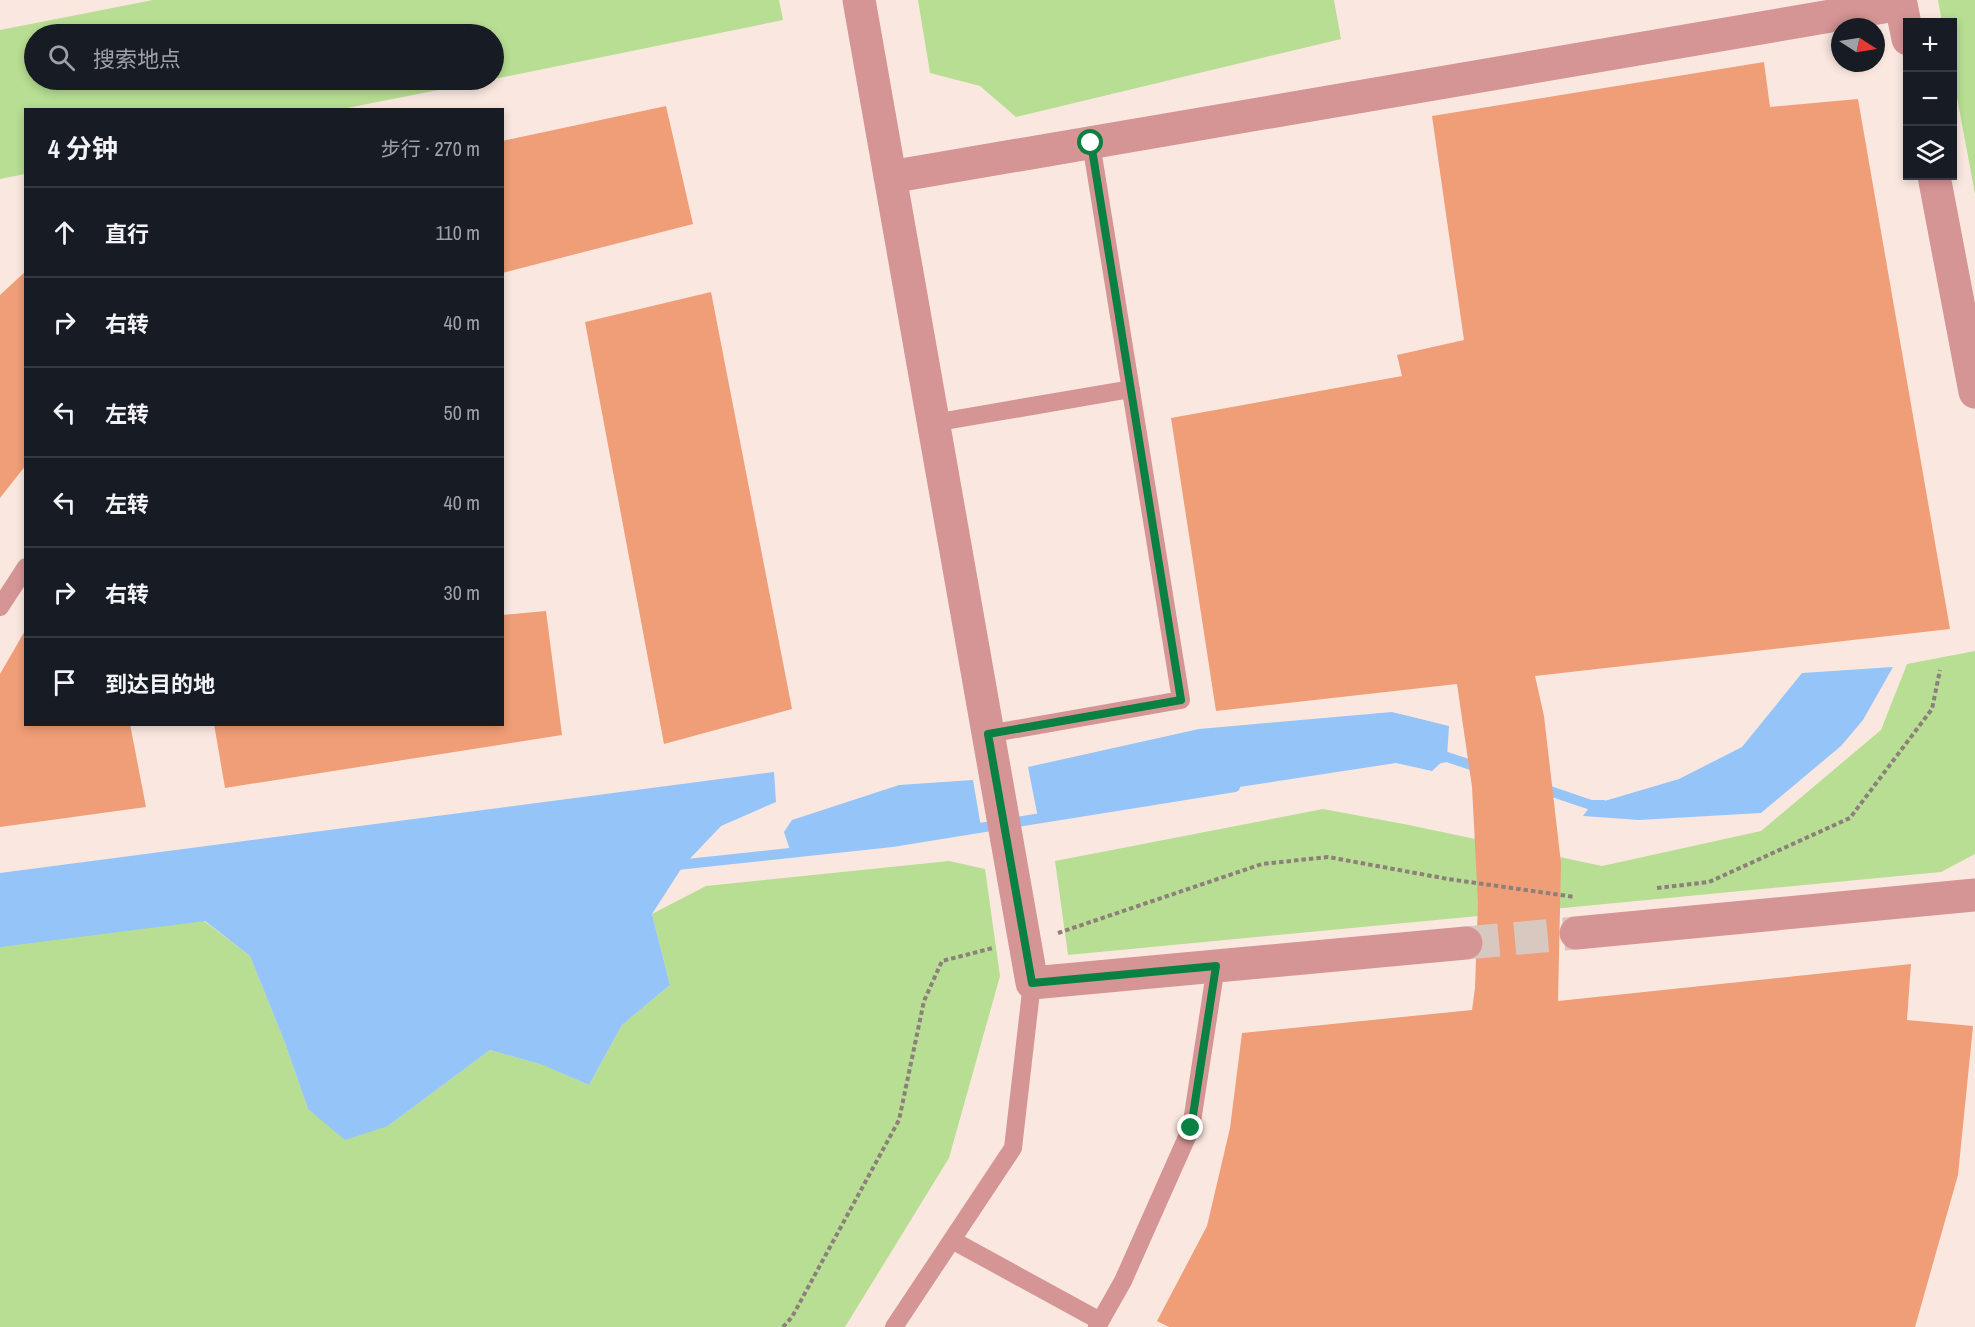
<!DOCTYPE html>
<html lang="zh">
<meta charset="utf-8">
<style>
:root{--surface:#171b24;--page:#242831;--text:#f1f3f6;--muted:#9ea1a6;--line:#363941}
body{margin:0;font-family:"Archivo Narrow","Noto Sans SC",sans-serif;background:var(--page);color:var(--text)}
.controls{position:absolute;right:18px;top:18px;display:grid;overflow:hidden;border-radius:0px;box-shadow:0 3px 9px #0003}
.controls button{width:54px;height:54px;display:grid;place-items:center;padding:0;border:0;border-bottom:2px solid var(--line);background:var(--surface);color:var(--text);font:30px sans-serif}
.compass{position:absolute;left:1831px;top:18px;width:54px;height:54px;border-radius:50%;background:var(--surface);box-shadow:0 3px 9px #0003;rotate:102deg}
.stop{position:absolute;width:18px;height:18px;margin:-14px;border:4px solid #0b8043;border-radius:50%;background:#fff}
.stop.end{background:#0b8043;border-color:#fff;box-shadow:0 2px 6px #0008}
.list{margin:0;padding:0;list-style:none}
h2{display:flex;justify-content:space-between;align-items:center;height:78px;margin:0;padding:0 24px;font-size:26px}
h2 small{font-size:20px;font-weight:400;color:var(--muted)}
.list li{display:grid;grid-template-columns:39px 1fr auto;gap:18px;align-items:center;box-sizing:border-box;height:90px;padding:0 24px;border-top:2px solid var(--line)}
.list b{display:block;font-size:22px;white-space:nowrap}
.list em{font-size:20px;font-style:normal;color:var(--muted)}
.icon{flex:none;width:33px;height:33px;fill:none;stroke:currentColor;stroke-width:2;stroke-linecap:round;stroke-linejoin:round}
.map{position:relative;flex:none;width:1975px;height:1327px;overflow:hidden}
.search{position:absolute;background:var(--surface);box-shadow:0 3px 9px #0003;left:24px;top:24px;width:480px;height:66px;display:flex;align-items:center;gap:15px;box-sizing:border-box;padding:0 21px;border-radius:33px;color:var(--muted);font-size:22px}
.panel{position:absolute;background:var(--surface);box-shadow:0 3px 9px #0003;left:24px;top:108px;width:480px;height:618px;border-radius:0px}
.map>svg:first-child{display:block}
.green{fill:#b7de92}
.water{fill:#95c4f8}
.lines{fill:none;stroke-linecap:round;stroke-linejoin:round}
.stream{stroke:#95c4f8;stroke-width:10}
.building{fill:#f09e77}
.minor-tunnel{stroke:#d8c8c0;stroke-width:33;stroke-dasharray:33 16;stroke-linecap:butt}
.path{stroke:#8d807b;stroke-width:4;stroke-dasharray:4.5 3;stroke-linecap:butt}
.service{stroke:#d59595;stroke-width:18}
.minor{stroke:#d59595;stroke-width:33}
.route{stroke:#0b8043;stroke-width:8}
</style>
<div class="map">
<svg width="1975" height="1327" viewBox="0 0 1975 1327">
<rect width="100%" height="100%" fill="#fae8e0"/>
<path class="green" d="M153 0H779L783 20 494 79V34H34V80H489L342 109 26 110 25 174 0 179V30Z
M918 0H1334L1341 39 1016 117 980 86 930 73Z
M1938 0H1975V194L1953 76 1952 22H1942Z
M1975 651V854L1941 872 1068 955 1055 861 1323 809 1409 825 1602 866 1761 831 1881 730 1907 664Z
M949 861 985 869 1000 976 949 1158 845 1327H0V927L204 921 250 956 285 1043 308 1109 388 1126 490 1050 544 1065 589 1085 622 1025 670 985 652 914 706 886Z"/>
<path class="water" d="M1893 667 1863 720 1841 746 1761 813 1639 820 1583 816 1591 805 1679 779 1742 747 1802 673Z
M1392 712 1449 726 1447 757 1432 771 1396 763 1038 818 1028 767 1199 729Z
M774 772 776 802 721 826 683 866 652 914 670 985 622 1025 589 1085 543 1065 490 1050 388 1126 345 1140 308 1109 285 1043 250 956 205 921 0 947V873Z
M973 780 981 827 791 853 784 832 792 820 899 785Z"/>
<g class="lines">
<path class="stream" d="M1435 759 1447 757 1480 768
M1541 788 1591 805H1603
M668 866 892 842 1235 787"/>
</g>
<path class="building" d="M1764 62 1770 107 1858 99 1950 629 1535 676 1544 716 1561 863 1558 1001 1911 964 1907 1020 1973 1026 1958 1175 1915 1327H1169L1157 1321 1207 1226 1230 1128 1242 1033 1472 1010 1475 988 1478 903 1472 787 1457 684 1216 711 1171 418 1402 376 1397 355 1464 340 1432 116Z
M666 106 693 224 502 273V141Z
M26 271V465L0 498V295Z
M711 292 792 709 664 744 585 322Z
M546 611 562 735 225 788 214 724H502V615Z
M26 629V724H130L146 807 0 827V674Z"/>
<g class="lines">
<path class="minor-tunnel" d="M1466 943 1576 933"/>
<path class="path" d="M1657 888 1709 882 1850 818 1932 709 1940 670
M1058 933 1262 864 1328 857 1448 879 1575 897
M783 1327 792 1317 899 1120 924 1001 942 961 993 948"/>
<path class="service" d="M933 423 1131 389
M0 607 26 567
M988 734 1181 700 1091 143
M952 1240 1100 1321
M894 1327 1013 1148 1032 983
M1097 1327 1123 1281 1191 1128 1216 966"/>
<path class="minor" d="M859 0 1032 983 1466 943
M1934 176 1975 392
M890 177 1901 4 1908 39
M1576 933 1975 895"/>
</g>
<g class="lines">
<path class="route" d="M1091 143 1181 700 988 734 1032 983 1216 966 1191 1128"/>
</g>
</svg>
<div class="controls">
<button>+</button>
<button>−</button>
<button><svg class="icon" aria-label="layers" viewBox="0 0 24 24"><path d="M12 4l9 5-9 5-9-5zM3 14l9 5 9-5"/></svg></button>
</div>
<svg class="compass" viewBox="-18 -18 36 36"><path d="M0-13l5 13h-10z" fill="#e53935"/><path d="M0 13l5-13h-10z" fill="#9ea1a6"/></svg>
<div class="stop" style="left:1091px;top:143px"></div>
<div class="stop end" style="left:1191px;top:1128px"></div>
<div class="search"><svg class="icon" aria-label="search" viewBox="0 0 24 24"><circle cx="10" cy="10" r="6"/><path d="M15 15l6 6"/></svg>搜索地点</div>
<section class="panel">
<h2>4 分钟<small>步行 · 270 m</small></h2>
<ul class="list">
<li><svg class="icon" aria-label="ahead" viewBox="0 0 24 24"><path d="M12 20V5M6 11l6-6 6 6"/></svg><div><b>直行</b></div><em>110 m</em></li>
<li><svg class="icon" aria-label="right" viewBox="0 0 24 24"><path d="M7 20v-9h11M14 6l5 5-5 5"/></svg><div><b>右转</b></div><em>40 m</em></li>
<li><svg class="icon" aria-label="left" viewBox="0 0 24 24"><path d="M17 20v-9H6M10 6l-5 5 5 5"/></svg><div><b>左转</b></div><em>50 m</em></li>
<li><svg class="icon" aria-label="left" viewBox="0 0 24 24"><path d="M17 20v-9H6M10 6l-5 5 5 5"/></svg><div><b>左转</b></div><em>40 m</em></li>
<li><svg class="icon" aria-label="right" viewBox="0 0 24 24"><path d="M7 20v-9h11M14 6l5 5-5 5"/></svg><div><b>右转</b></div><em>30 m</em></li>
<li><svg class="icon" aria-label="arrive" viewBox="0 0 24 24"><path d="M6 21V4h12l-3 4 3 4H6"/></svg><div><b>到达目的地</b></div></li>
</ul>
</section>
</div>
